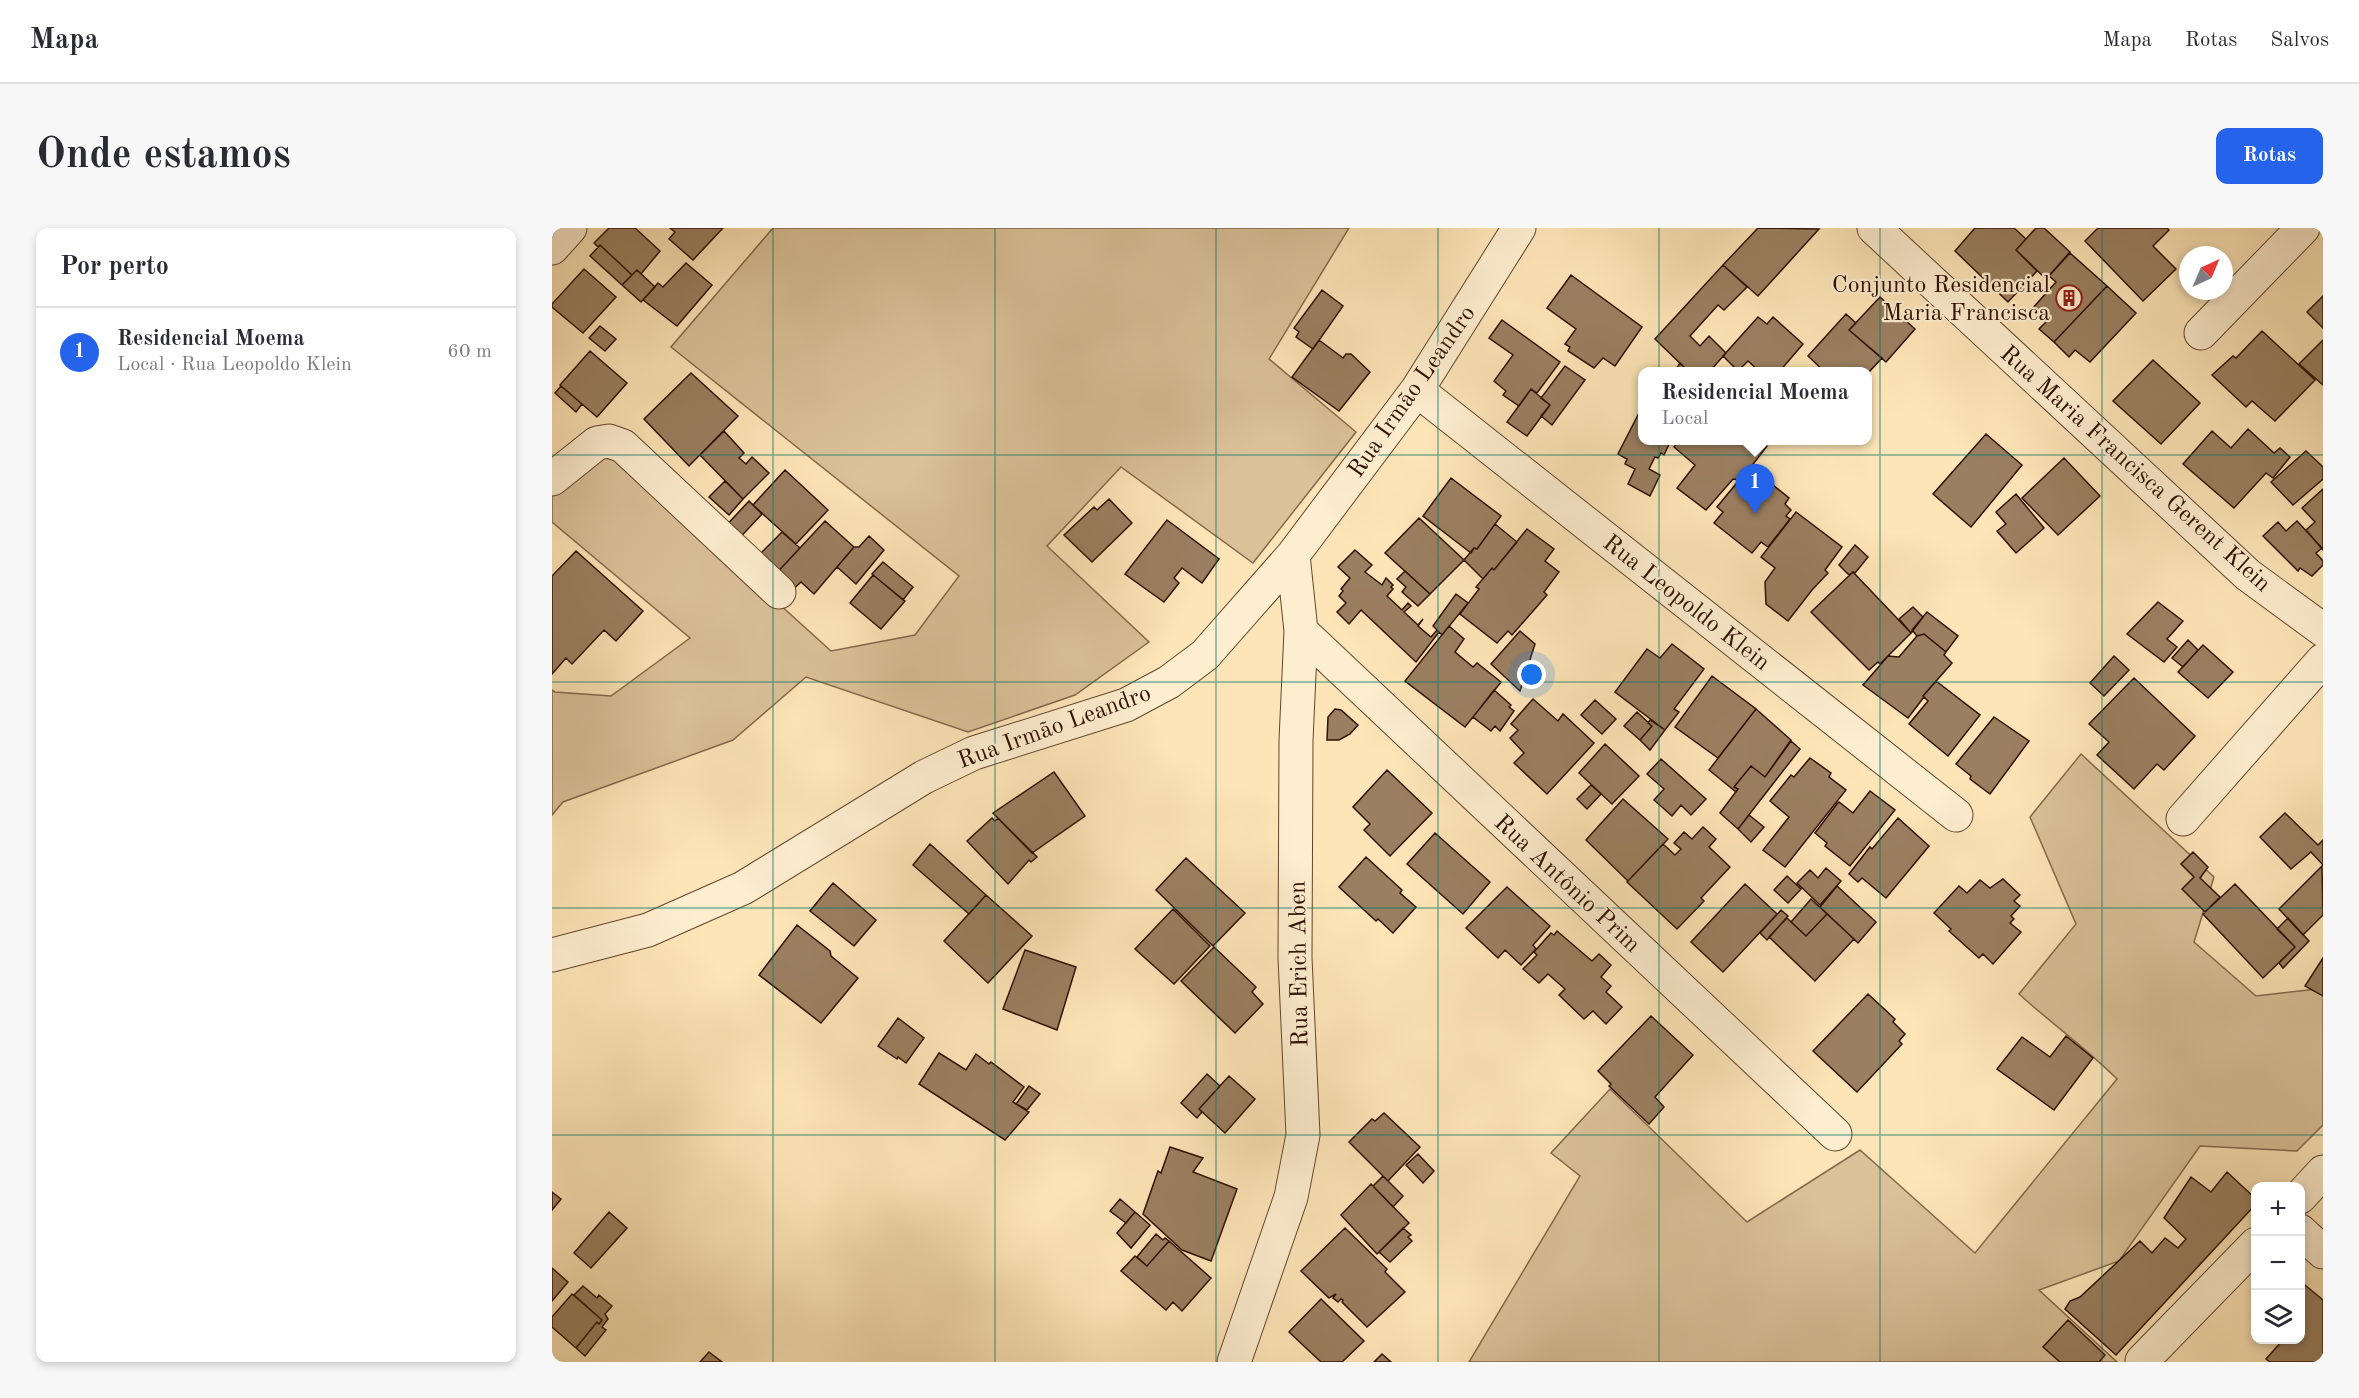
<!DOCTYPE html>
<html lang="pt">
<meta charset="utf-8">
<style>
:root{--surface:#fff;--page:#f7f7f7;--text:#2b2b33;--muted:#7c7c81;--line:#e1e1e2;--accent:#2563eb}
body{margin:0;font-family:"Old Standard TT",serif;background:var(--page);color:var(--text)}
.controls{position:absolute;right:18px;bottom:18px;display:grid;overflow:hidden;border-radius:12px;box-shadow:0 3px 9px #0003}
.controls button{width:54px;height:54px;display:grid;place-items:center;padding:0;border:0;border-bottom:2px solid var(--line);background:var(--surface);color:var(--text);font:30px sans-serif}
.compass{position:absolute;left:1627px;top:18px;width:54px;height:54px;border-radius:50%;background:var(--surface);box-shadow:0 3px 9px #0003;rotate:44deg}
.you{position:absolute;left:980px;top:447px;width:21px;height:21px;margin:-15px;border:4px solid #fff;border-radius:50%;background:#1a73e8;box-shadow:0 0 0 9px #1a73e833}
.badge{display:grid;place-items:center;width:39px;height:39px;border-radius:50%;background:var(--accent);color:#fff;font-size:20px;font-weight:700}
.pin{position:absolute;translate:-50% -50px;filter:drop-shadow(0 2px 3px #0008)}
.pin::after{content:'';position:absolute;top:32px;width:21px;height:18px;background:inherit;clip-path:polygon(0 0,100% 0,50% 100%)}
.popup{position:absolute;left:1086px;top:139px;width:234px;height:78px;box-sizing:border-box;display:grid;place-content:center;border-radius:12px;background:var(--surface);filter:drop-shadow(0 2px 4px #0005);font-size:20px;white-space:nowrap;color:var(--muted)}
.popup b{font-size:22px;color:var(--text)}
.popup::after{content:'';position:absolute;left:50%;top:100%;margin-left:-12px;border:12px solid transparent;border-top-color:var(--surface)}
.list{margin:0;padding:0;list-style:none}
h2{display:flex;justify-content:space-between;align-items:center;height:78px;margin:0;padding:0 24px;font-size:26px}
h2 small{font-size:20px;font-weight:400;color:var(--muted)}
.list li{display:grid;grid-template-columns:39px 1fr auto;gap:18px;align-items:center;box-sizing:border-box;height:90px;padding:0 24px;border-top:2px solid var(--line)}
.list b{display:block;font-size:22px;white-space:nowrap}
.list p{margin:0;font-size:20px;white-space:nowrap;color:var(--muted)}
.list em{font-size:20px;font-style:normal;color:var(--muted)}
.icon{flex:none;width:33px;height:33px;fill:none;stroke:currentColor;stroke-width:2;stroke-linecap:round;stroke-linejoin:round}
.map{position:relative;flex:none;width:1771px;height:1134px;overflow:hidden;border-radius:12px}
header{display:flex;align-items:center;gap:36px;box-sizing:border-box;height:84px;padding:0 30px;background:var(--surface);border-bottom:2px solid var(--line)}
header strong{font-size:28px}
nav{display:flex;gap:33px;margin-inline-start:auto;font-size:21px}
.intro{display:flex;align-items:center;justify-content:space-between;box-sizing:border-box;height:144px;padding:0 36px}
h1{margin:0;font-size:42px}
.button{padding:15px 27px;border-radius:12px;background:var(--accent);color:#fff;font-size:21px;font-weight:700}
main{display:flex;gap:36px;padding:0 36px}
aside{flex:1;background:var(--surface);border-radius:12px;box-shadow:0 3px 9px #0003}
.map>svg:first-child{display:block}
.green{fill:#dac198;stroke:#84684c;stroke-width:1.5}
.building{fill:#9a7f60;stroke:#2f1001;stroke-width:1.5}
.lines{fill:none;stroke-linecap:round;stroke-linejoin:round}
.minor-casing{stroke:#62452e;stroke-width:35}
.minor{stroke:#feeed0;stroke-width:33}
.grid{fill:none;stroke:#0f766e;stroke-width:1.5;stroke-opacity:0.55}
.labels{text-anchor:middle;stroke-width:4.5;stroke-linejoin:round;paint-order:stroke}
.poi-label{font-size:24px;fill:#2f1001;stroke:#feeed0;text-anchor:end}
.street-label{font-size:24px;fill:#2f1001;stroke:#feeed0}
</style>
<header>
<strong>Mapa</strong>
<nav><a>Mapa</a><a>Rotas</a><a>Salvos</a></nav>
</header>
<div class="intro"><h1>Onde estamos</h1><a class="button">Rotas</a></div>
<main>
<aside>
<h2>Por perto<small></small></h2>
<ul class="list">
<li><span class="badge">1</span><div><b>Residencial Moema</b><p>Local · Rua Leopoldo Klein</p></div><em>60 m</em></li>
</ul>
</aside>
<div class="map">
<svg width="1771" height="1134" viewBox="0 0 1771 1134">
<rect width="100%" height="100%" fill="#fde5b7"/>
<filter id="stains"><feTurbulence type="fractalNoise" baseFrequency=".00333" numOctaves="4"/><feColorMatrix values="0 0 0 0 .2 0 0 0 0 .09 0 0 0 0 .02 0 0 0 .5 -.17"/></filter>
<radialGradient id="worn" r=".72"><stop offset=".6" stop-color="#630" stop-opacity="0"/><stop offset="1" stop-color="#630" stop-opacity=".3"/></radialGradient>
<path class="green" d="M221 0H797L717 131 804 204 701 335 569 239 495 318 597 414 523 467 416 504 254 449 181 512 11 574 0 587V462L3 464 59 468 138 410 0 294V268L53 218 279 423 363 407 407 348 119 119Z
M1529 526 1662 649 1642 714 1704 768 1765 761 1771 767V897L1745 923 1648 918 1567 1033 1487 1062 1565 1134H917L1028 948 999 925 1058 861 1195 994 1308 922 1423 1025 1565 851C1535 821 1499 795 1467 766L1524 696 1478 589Z"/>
<path class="building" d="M57 0H83L108 23 89 46 85 42 80 47 48 17 46 19 42 15Z
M118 0H171L141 32 117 11 123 4Z
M1206 0 1267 1 1206 68 1171 37Z
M1423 0H1462L1474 11 1464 22 1485 43 1456 74 1403 23Z
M1484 0H1492L1518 24 1494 51 1464 22Z
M1546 0H1615L1617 2 1601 18 1624 41 1591 73 1533 13Z
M48 17 80 47 70 57 38 28Z
M1518 25 1555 58 1502 114 1487 101 1494 94 1480 81 1504 54 1497 48Z
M134 35 160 57 125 98 91 72 106 55 111 59Z
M1171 37 1195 59 1172 82 1166 77 1138 108 1148 118 1157 108 1174 125 1157 144H1137L1103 111Z
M32 41 64 69 31 105 0 79V76Z
M85 42 103 59 89 74 70 57Z
M1019 47 1090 99 1063 138 1051 130 1042 140 1016 123 1018 119 1013 116 1024 101 995 80Z
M1555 58 1584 85 1538 134 1523 122 1517 129 1502 114Z
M770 62 791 78 761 121 744 109 747 104 742 100Z
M1771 68V100L1755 84Z
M1328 69 1363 101 1334 134 1297 102Z
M1294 86 1304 95 1297 102 1330 130 1316 145V144H1273L1256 128Z
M1206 89 1215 96 1221 89 1251 116 1227 144H1208L1196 133 1186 143 1171 128Z
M950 92 1008 134 985 165 979 161 967 178 951 167 954 163 942 153 961 127 937 110Z
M48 98 64 111 53 123 37 110Z
M1710 103 1763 152 1723 193 1700 173 1694 179 1660 147 1681 128 1684 130Z
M767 112 791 130 794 126H799L818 144 787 183 740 149Z
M1771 112V157L1747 136Z
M38 123 75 155 45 189 8 157Z
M1601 132 1648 175 1609 216 1561 173Z
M1128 135 1137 144H1122Z
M1128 135 1137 144H1122Z
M1013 138 1033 152 1000 197 989 188 998 177 989 170Z
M139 145 186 188 137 238 92 191Z
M9 158 30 176 24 184 3 165Z
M979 161 998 177 975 208 955 194Z
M1088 183 1090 185V212H1119L1112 227 1109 225 1106 230 1103 229 1097 241 1108 247 1098 268 1076 256 1083 241 1073 236 1075 231 1066 226Z
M1696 201 1722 225 1728 220 1738 229 1721 250 1714 245 1682 280 1631 236 1660 203 1679 220Z
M172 203 192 225 187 230 194 236 200 229 217 245 191 271 148 227Z
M1434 206 1470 237 1419 299 1381 266Z
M1127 212H1209L1215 218 1189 252 1181 251 1154 282 1125 260 1143 237 1122 219Z
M1754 223 1771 239V251L1741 277 1719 254Z
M1512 230 1548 268 1506 307 1470 270Z
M233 242 276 282 244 316 201 277Z
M1196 247 1205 254 1210 248 1237 270 1233 276 1239 282 1234 288 1238 291 1216 319 1209 314 1200 325 1162 295 1171 284 1165 279 1188 251 1191 253Z
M899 250 949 288 925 321 922 320 919 325 871 288Z
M173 253 191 271 177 287 157 269Z
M1771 261V322L1754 302 1763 294 1750 280Z
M1464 266 1492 300 1464 325 1445 303 1454 296 1444 284Z
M557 271 580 295 540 334 512 307 542 279 545 282Z
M197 273 210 286 182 316 170 302Z
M1244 284 1290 319 1273 342 1276 345 1260 362 1236 393 1214 376 1213 354 1223 340 1209 329Z
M867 290 912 332 878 366 833 325Z
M615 292 667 331 650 355 630 340 622 350 627 355 612 374 573 346Z
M273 293 302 319 262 366 249 354 237 365 220 350Z
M1745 293 1770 320 1764 325 1771 333V337L1760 348 1748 340 1746 343 1711 308 1726 294 1734 303Z
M943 296 965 314 942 342 940 340 931 351 912 332 922 320 925 321Z
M975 301 1002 321 993 333 1007 344 992 364 995 367 960 407 956 403 945 415 908 386 927 361 924 359 940 340 942 342Z
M230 304 248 320 219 351 200 334Z
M317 308 332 322 304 356 285 339 302 319H307Z
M1303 317 1316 329 1303 345 1301 344 1297 347 1287 337Z
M803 322 820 337 813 344 830 357 834 350 841 357 839 359 841 361 835 368 850 382 856 375 859 378 852 384 866 397 871 391 866 398 879 409 885 402 887 404 864 434 809 382 797 396 785 384 794 375 787 368 791 363 789 361 798 350 786 339Z
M24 323 91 383 64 413 52 402 20 436 14 430 0 446V348Z
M331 334 361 359 351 372 320 346Z
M853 343 878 366 866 378 850 364 854 359 845 351Z
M1301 344 1359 405 1328 436 1326 434 1317 442 1259 384Z
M321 347 353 373 329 401 298 375Z
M904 366 916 375 890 407 881 398Z
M1606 374 1631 393 1615 411 1625 419 1612 434 1575 406Z
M1361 379 1371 389 1359 405 1347 391Z
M1375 384 1406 408 1394 424 1372 406 1365 408 1360 402Z
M897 398 912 411 903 424 921 439 925 435 949 454 913 499 853 453Z
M968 403 983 416 968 463 939 436Z
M1372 406 1394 424 1392 427 1400 435 1371 468 1372 469 1356 490 1311 457 1336 428 1347 429 1365 408Z
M1636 412 1646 422 1631 439 1620 430Z
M1120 416 1152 441 1122 481 1127 484 1113 502 1063 464 1095 421 1108 430Z
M1651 417 1681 444 1656 470 1626 444Z
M1562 428 1577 442 1552 468 1538 455Z
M1160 448 1204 481 1166 530 1123 499Z
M1582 450 1643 508 1612 542 1605 536 1582 561 1545 527 1557 514 1537 496Z
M1384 453 1428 487 1396 528 1357 496 1376 473 1371 468Z
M942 462 959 477 957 479 962 483 948 503 943 498 939 503 921 489Z
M981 471 1006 493 1011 486 1042 515 995 566 962 535 972 525 958 510 966 502 959 496Z
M1043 472 1064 491 1050 506 1029 487Z
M783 481 789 482 806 497 798 506 787 512H775L776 489Z
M1204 481 1239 512 1213 549 1199 538 1182 559 1186 561 1184 564 1157 542Z
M1085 484 1100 498 1088 512 1072 498Z
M1442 489 1477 513 1438 566 1418 551 1419 548 1404 536Z
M1098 492 1113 502 1098 522 1088 512 1100 498 1096 495Z
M1239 513 1248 521 1186 601 1168 585 1186 561 1182 559 1199 538 1213 549Z
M1053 516 1087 548 1060 576 1027 545Z
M1258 530 1279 545 1277 549 1294 562 1233 639 1211 622 1237 589 1218 573 1239 547 1242 549Z
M1109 531 1154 571 1139 587 1129 577 1120 588 1102 572 1112 561 1095 546Z
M835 542 880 585 838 628 812 602 818 596 801 579Z
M502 544 533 588 480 625 441 585Z
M1039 557 1049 566 1035 581 1025 571Z
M1318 563 1343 582 1298 638 1273 618 1275 615 1263 605 1285 576 1287 574 1301 585Z
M1071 571 1116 611 1076 653 1034 612Z
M1733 585 1766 617 1771 612V637L1759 624 1739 641 1708 609Z
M1197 587 1212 599 1199 614 1186 601Z
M440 590 443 593 446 590 485 629 479 634 477 632 456 656 415 613Z
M1346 590 1377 618 1334 670 1310 650 1306 654 1297 646 1318 619 1320 621Z
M1151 599 1164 611 1157 619 1178 639 1149 670 1152 673 1125 701 1075 654 1111 616 1123 627 1129 621 1122 615 1132 604 1140 611Z
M883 605 938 654 911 686 855 636Z
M378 616 434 667 417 686 361 637Z
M1641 624 1656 639 1648 650 1668 669 1653 684 1630 661 1642 649 1629 636Z
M814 629 850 662 848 665 864 679 841 705 826 691 824 693 787 659Z
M634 630 693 685 661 718 604 662Z
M1770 638 1771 687 1751 707 1727 681Z
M1274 640 1289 653 1268 677 1245 655 1258 642 1266 650Z
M1235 648 1249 661 1236 675 1222 662Z
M1451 651 1468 667 1462 673 1468 678 1459 688 1462 691 1458 695 1469 704 1441 736 1431 726 1427 730 1397 703 1399 701 1382 685 1407 658 1415 665 1428 652 1438 660Z
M281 655 324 692 302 718 258 683Z
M1193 656 1225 686 1171 744 1139 714Z
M1683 656 1743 719 1711 750 1651 686Z
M1285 658 1324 694 1306 715 1268 679Z
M955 659 998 698 981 717 984 721 969 737 953 722 946 730 914 700Z
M434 667 480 708 436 755 392 713Z
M1259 671 1275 686 1254 708 1239 694Z
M621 681 658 718 622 756 583 721Z
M1229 682 1236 688 1215 712 1208 705Z
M1275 686 1302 711 1263 753 1217 709 1235 690 1254 708Z
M1736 690 1757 713 1731 740 1727 735 1743 719 1725 701Z
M245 697 278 723 279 728 306 750 269 795 207 747Z
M1005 703 1040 733 1047 726 1059 737 1049 749 1059 758 1054 764 1070 779 1054 796 1041 783 1032 791 1007 767 1013 761 996 746 987 755 971 741 985 727 982 724 999 705 1002 707Z
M662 719 704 759 700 764 711 776 683 805 629 753Z
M473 722 524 739 505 802 451 781Z
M1771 730V768L1753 758Z
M1316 766 1343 791 1341 794 1353 806 1347 813 1350 816 1305 864 1261 823Z
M1099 788 1141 827 1103 869 1112 879 1097 896 1057 858 1059 856 1046 843Z
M346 790 372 810 354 835 346 829 345 831 326 818Z
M1514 808 1541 830 1502 882 1445 841 1470 809 1498 829Z
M387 825 414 842 424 826 437 836 439 834 472 859 461 874 477 884 453 912 367 856Z
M655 846 668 858 647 881 650 884 645 890 629 875Z
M677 848 703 871 673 905 647 881Z
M477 858 488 866 475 882 464 876Z
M832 885 868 919 836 953 797 914 820 891 823 893Z
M618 919 651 930 641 944 685 961 659 1033 630 1022 591 986 606 943 609 945Z
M866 926 882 943 871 955 854 937Z
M1675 944 1704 971V976L1564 1127 1513 1081 1518 1073 1528 1069 1588 1013 1600 1025 1613 1010 1626 1020 1634 1011 1612 990 1639 949 1659 964Z
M831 948 851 968 841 979 821 958Z
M819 956 857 995 825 1026 789 987Z
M0 964 9 971 0 982Z
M568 971 583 984 574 995 558 983Z
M57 984 75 1000 39 1040 22 1025Z
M583 984 598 997 579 1020 565 1005Z
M793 1000 835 1041 833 1044 853 1064 815 1099 790 1074 791 1072 789 1071 786 1074 781 1070 784 1066 777 1070 749 1043Z
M851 1000 859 1007 856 1009 860 1013 838 1034 827 1024Z
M604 1006 611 1012 613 1010 617 1013 595 1038 585 1029Z
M617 1013 659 1050 630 1083 621 1074 614 1082 569 1043 583 1028 595 1038Z
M0 1040 16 1054 0 1073Z
M1748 1053 1771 1072V1134H1718L1714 1131 1731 1112H1748Z
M31 1058 45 1070 47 1067 60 1078 53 1086 56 1091 50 1099 54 1102 33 1128 24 1120 45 1094 47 1096 50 1092 22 1067Z
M20 1066 50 1092 47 1096 45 1094 24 1120 0 1099V1089Z
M769 1071 812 1113 790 1134H769L737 1104Z
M1516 1092 1553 1127 1547 1134H1508L1491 1119Z
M157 1124 170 1134H148Z
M830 1126 839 1134H822Z"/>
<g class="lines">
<g class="minor-casing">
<path id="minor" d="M1322 0 1696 347 1771 402
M0 20 18 0
M1649 105 1751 0
M865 162 1404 587
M0 251 45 215 57 213 71 218 227 364
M749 403 1283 906
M1631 591 1771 432
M0 727 96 702 191 660 372 549 422 525 574 477 617 454 653 427 741 327 865 162 967 0
M1748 969 1771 944
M1748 1003 1771 1024
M1590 1133 1704 1016
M682 1134 739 969 751 907 743 730 744 512 749 403 741 327"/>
</g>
<use href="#minor" class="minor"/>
</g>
<path class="grid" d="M221 0V1134M443 0V1134M664 0V1134M886 0V1134M1107 0V1134M1328 0V1134M1550 0V1134M0 227H1771M0 454H1771M0 680H1771M0 907H1771"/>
<defs>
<g id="building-ring" transform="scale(1.35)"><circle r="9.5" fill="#feeed0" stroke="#8f2418" stroke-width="1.5"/><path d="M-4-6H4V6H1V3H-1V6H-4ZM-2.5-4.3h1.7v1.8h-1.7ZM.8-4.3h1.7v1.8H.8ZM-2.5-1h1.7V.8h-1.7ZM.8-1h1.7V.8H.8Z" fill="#8f2418"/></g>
</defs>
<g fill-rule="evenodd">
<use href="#building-ring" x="1517" y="70"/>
</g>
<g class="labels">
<g class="poi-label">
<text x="1498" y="64">Conjunto Residencial<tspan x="1498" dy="28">Maria Francisca</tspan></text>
</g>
<g class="street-label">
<text transform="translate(859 163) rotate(-55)" y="8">Rua Irmão Leandro</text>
<text transform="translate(1584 240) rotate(42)" y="8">Rua Maria Francisca Gerent Klein</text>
<text transform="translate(1135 374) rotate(38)" y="8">Rua Leopoldo Klein</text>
<text transform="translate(502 498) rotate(-20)" y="8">Rua Irmão Leandro</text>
<text transform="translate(1016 655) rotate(43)" y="8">Rua Antônio Prim</text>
<text transform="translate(746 736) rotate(-91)" y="8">Rua Erich Aben</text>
</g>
</g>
<rect width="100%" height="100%" filter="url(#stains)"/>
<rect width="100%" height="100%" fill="url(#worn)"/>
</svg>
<div class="controls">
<button>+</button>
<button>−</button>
<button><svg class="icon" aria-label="layers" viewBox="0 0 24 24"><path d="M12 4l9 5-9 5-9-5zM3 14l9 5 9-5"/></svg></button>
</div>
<svg class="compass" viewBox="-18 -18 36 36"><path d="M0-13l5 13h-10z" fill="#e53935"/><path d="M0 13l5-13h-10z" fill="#7c7c81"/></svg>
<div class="you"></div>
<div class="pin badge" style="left:1203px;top:286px">1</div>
<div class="popup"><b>Residencial Moema</b>Local</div>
</div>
</main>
